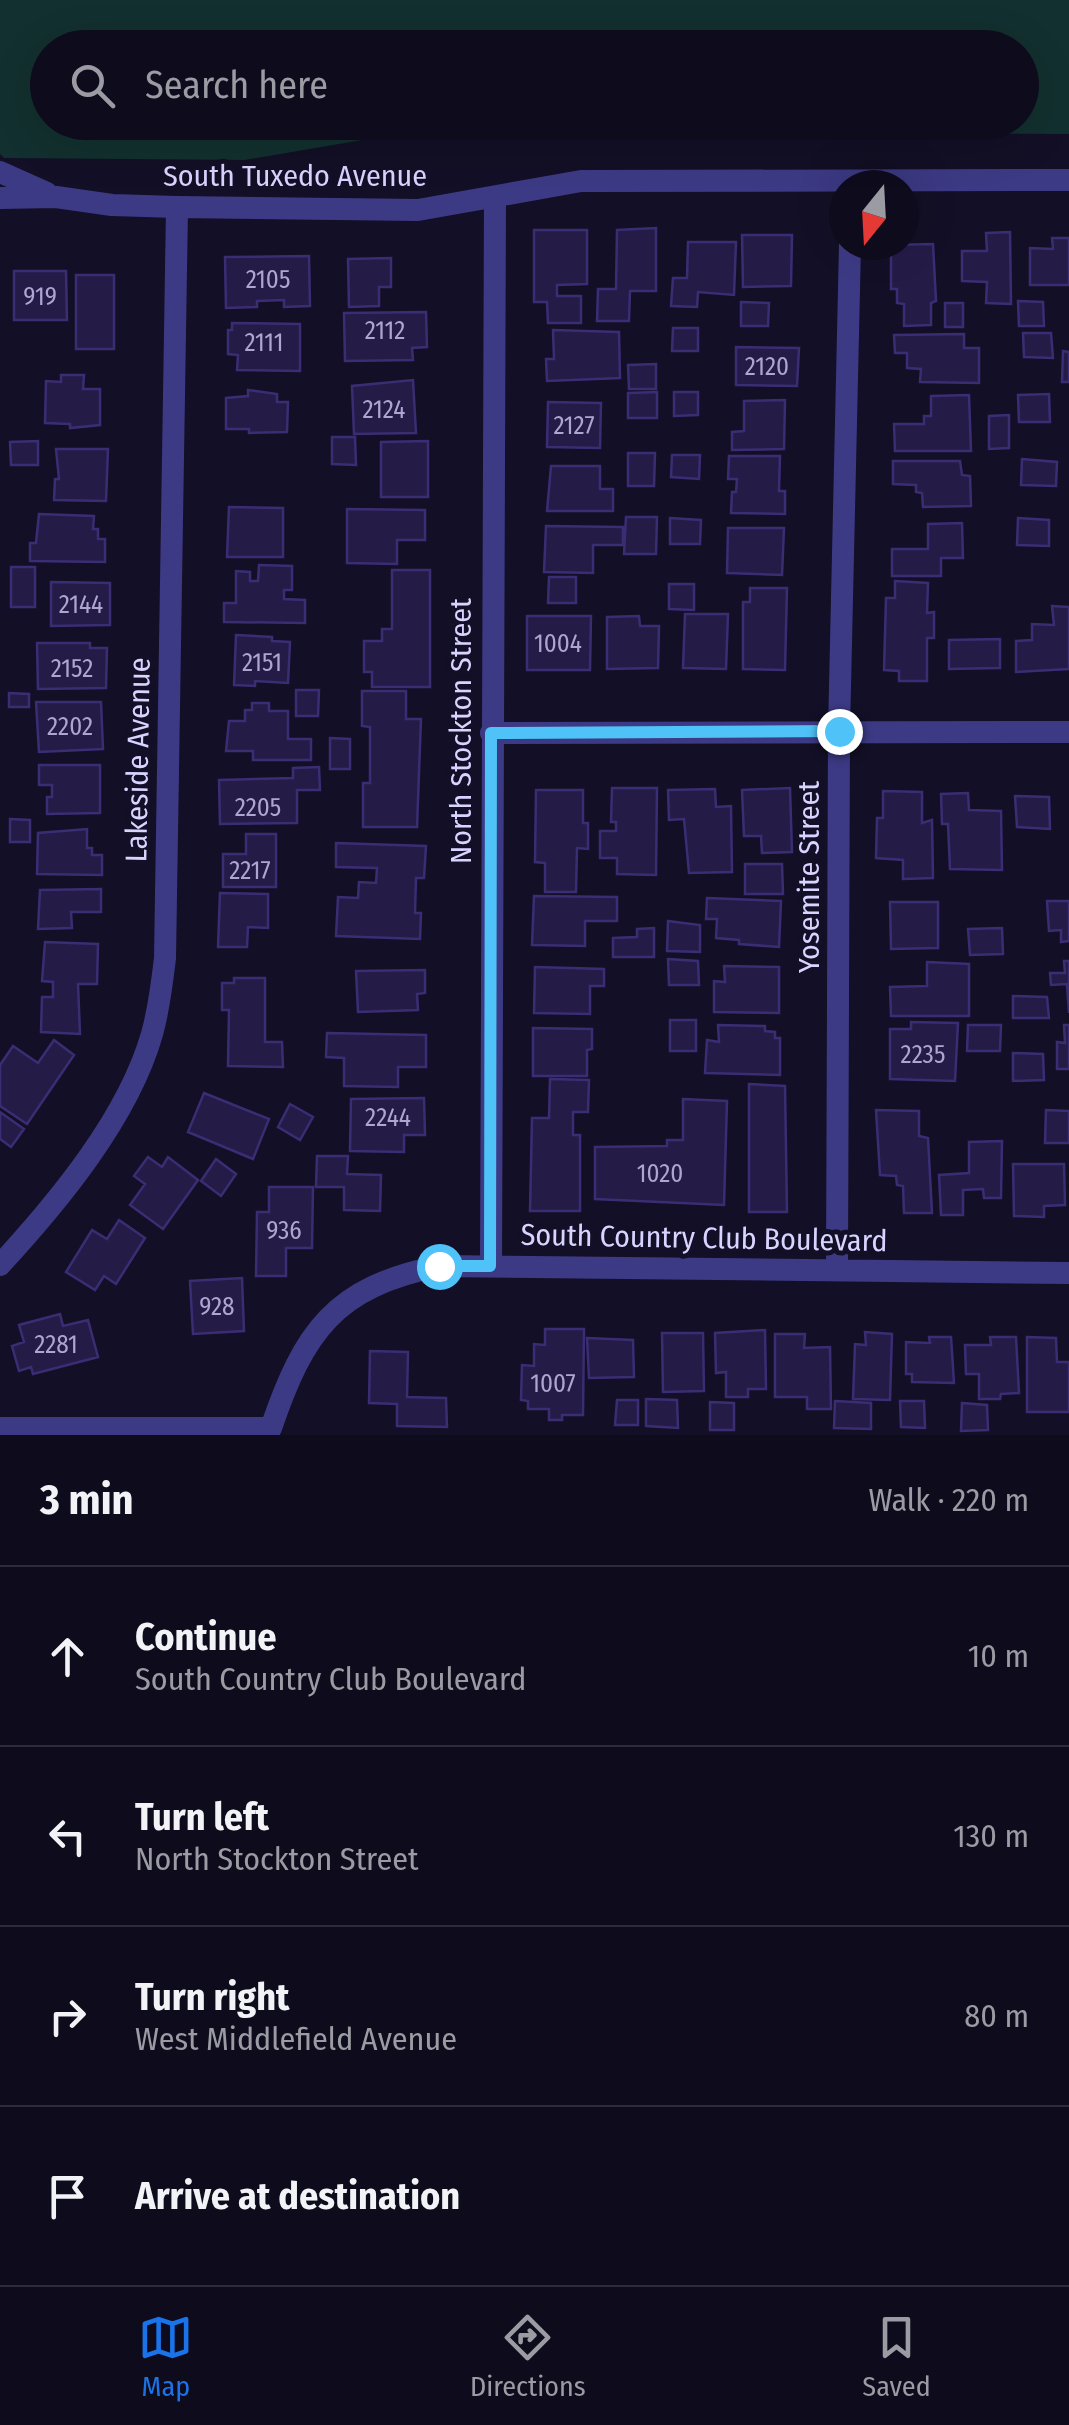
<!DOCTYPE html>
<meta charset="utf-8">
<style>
:root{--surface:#0e0b1c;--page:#171425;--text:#f1f3f6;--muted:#9b9ba3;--line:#2e2b3b;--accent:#1a73e8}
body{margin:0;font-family:"Fira Sans Condensed",sans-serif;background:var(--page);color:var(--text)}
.compass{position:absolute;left:829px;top:170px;width:90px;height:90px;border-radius:50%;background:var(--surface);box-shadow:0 10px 40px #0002;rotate:198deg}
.stop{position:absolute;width:30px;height:30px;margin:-22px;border:8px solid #4fc3f7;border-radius:50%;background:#fff}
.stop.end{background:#4fc3f7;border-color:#fff;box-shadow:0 2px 10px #0008}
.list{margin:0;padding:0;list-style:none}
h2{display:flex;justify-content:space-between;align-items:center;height:130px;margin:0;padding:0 40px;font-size:42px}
h2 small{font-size:32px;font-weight:400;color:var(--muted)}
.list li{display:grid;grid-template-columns:65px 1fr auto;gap:30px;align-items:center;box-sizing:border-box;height:180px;padding:0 40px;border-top:2px solid var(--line)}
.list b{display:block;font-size:38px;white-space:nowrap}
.list p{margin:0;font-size:32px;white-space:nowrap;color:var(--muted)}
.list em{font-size:32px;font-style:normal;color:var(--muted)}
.icon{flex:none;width:55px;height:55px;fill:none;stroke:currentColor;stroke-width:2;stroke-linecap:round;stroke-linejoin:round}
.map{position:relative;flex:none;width:1069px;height:1435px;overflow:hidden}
.search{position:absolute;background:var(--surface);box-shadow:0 10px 40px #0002;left:30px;right:30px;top:30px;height:110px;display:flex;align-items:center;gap:25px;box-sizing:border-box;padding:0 35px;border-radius:55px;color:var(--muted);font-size:38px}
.sheet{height:850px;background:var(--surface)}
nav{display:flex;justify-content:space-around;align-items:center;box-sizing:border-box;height:140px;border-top:2px solid var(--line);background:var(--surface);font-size:28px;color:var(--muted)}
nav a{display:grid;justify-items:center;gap:5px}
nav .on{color:var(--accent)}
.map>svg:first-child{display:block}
.green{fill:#12302f;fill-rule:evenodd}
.building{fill:#241b47;stroke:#3b2d73;stroke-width:2.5}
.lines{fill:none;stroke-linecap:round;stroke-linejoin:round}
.street{stroke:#3d3a85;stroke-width:22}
.route{stroke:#4fc3f7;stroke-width:12}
.labels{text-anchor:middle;stroke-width:10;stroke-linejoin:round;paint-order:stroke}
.number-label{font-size:25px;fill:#aca6d1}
.street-label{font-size:30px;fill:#d9d4ff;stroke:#130f26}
</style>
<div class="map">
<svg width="1069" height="1435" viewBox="0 0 1069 1435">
<rect width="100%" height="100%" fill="#130f26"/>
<path class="green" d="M0 0H1069V134L409 132 245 160 4 158 0 154ZM48 48H1022V122H48Z"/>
<path class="building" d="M656 228V291H630L629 321H597L598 289H616L617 230Z
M534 230H587V284L557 285V296H581V323H548L547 302H534Z
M1010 232 1011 304 986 303 987 282 962 281V251H987L986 233Z
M742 235H792L791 286 743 287Z
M1052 238H1069V285H1030V248L1053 249Z
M688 242H736L734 295 698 292 697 307 671 306 673 278H687Z
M933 244 936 301 931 303V325L904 326V304L897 303V289H891V245Z
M309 256 310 306 284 307V300L257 301V307L226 308 225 257Z
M391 258V287H379V306L349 307 348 259Z
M14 271H66L67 320H14Z
M76 275H114V349H76Z
M1018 301 1043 302 1044 326H1019Z
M741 302 769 303 768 326H741Z
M945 303H963V327H945Z
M426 312 427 347 412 348 413 360 345 361 344 313Z
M232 323 300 324V371L237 370 238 355 228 354V330H232Z
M673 328H698V351H672Z
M553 330 619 332 620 378 547 381 546 359H554Z
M1023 333H1051L1053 358 1024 357Z
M964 334V348H979V383L920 382 921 369 907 368V353H895L894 335Z
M736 347 799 348 797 386 736 385Z
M1063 351 1069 352V382H1062Z
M656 364V389H629L628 365Z
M61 375H84L83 389H100V425L70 428V424L45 423 46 381 61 382Z
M413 380 416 433 354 434 352 386Z
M248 390 277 394V402H288L287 432 249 433V429H226V398L248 396Z
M657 392V418H628V393Z
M674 392H698V415L674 416Z
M1049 394 1050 422H1019L1018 395Z
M969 395 971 451H895L894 424H924V416H931V396Z
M785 400 784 449 732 450V432L744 431V401Z
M548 402 601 403 600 448 547 447Z
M1009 415V448L989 449V416Z
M332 437H355L356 465 332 464Z
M38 441V465H11L10 442Z
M428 441V497H381V442Z
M56 449H108L106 501 54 500 55 479H59Z
M628 453H655L654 486H628Z
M672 455H700L699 479 671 477Z
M729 456H780L779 491H785V514L731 513 732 492H736L737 479H728Z
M1022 459 1057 462 1056 486 1021 485Z
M893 461H960L962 475 970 476 971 506 923 507 922 493 916 492V485L893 484Z
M551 466H600V489H613V511H547Z
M229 507 283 508V557H227Z
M347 509 425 510V540H397V564L347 563Z
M39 514 94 516 93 529H98V539H105V562L30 561V543H36Z
M626 517H657L656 554H624Z
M670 518 701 520 700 544H670Z
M1018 518 1049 520V546L1017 545Z
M962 523 963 558H941V576H892V549H928V524Z
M546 526 623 527V545H593V573L544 572Z
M728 528H784L782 575 727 573Z
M259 565 292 566V590H284V599L305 600V623L224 622V603H236V571L250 572V581H258Z
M11 567H35V607H11Z
M392 570H430V687H372V672H364V641H382V629H392Z
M549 577H576V603H548Z
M895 581 928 583 927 613 934 612V638H927V681H899V671L884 670 886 598H895Z
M51 582 110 583V625L51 626Z
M669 584H694V610L669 609Z
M750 588H787L785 670 743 669V602H750Z
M1052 606 1069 607V669L1016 672V641L1032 640V624L1054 625Z
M685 614H728L726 669 683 668Z
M527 616H591L590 670H527Z
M639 616 640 626H659L658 668 607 669V617Z
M236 635 272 637V641L290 642 288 683 255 681V686L234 685Z
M1000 639V668L949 669V640Z
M37 643H90V648H107L106 688 38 689Z
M296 690H319L318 716H296Z
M362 691H406V719H421L417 827H363V783H370V727L362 726Z
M9 693 29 694V707H9Z
M36 702H101L103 749 39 752Z
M252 703H269V711H288V739H311V760H253V751H226L229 721H245V710H252Z
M330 738 350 739V769H330Z
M39 765H100V813L47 814V797H52V785H39Z
M319 767 320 790H297V823L220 824 219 780 293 778V768Z
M612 788H657L656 875 617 874V858H600V831H616V822H611Z
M790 788 792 852 762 853 761 836H744L742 790Z
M715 789 716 807 731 806 732 872 689 873 684 819 669 820 668 790Z
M536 790H583V823H588V849L577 848 576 892H545V863L535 862Z
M883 791 922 792V823L932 820 933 878 903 879V860L876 858 877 818H883Z
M968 793 969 810 1001 811 1002 870 950 869 948 824H942L941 794Z
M1015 796 1049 797 1050 829 1017 827Z
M10 819 30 820V842H10Z
M87 829V848H92V855H102V875L37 874 38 833Z
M246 834H276V887H223V854H246Z
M336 843 426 846 424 878H416L415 913H421L420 939 336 936 338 897 358 898 359 882 376 883 377 868 336 867Z
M745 864H782L783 894H745Z
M101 889V912H71L72 928 38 929 40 890Z
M220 893 268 894V928L248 927 247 947H218Z
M534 896 617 897V921H585V946L532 945Z
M707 898 781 901 779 947 739 944V940L716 938 717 919H706Z
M1047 901H1069V941L1061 942V930L1049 931Z
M890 902H938V948L891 949Z
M668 921 700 925V952L667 951Z
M654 928V957H613V938L637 937V929Z
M1002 928 1003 954 970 955 968 929Z
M45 942 98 944 97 984H78L80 1034 41 1032 42 997H53V982L42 981Z
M668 959 698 961 699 985H669Z
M1064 961H1069V1013L1067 984 1051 985 1050 973H1065Z
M927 962 969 964V1016H891L890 987 927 986Z
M724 966 779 967V1013L714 1012V981L725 982Z
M535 967 604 969V986H590V1014L534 1013Z
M425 970V993L417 994 418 1010 358 1012 356 971Z
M234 978H265V1042H282L283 1067 228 1066 229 1010H222V983H234Z
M1013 996 1047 997 1049 1018H1013Z
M670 1020H696V1051H670Z
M911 1022 958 1023 955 1081 890 1079V1029H911Z
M718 1025 765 1026V1031L775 1032V1038H780V1075L705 1073 707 1040 719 1042Z
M968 1025H1001L1000 1051H967Z
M1064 1025H1069V1069H1057V1042L1065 1043Z
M533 1028 592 1029V1049L587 1050V1076H533Z
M327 1033 426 1035V1067H398V1087L344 1086V1058L326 1057Z
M54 1040 74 1055 27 1124 0 1106V1065L13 1046 38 1063Z
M1013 1053 1043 1054 1044 1080 1013 1081Z
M550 1079 589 1080 588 1112H573V1135H580V1211H530L532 1118H549Z
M749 1084 785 1086 787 1212H749Z
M204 1093 269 1119 253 1159 188 1132Z
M424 1098 425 1135H404V1152L350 1151 351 1099Z
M683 1099 727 1101 724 1205 595 1199V1147L667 1146V1140H683Z
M290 1104 313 1117 300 1140 278 1127Z
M876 1110 919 1111V1136L928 1138 932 1213H904L903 1186 897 1185 896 1176 880 1175Z
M1046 1110 1069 1111V1143H1045Z
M0 1112 24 1129 11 1147 0 1139Z
M1002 1141 1001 1198H984L983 1189 963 1190V1215H941L939 1175 969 1173V1142Z
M317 1156H348L347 1174 381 1175 380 1211 344 1210V1187H316Z
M148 1157 162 1167 168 1157 198 1180 163 1229 130 1205 145 1184 134 1176Z
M216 1159 236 1174 221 1196 201 1181Z
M1013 1164H1064L1065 1205 1044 1206V1217L1014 1216Z
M269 1187H313L312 1248H286V1276H256L257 1212H269Z
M119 1220 145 1238 116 1284 104 1276 95 1290 66 1272 92 1230 107 1239Z
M242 1278 244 1331 193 1334 190 1281Z
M60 1314 63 1326 88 1320 98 1357 33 1374 31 1367 19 1371 12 1346 24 1342 19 1325Z
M545 1329H584L583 1415H562V1420H549V1409H528V1401L521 1400 522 1365 534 1366V1344L545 1345Z
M765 1330 766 1389H748V1397H726V1372L716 1373 715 1333Z
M865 1332 892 1334 890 1400 853 1399 855 1344 866 1345Z
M662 1333H703L704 1391 663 1392Z
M775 1334H805L804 1348 830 1347 831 1409H807V1397H775Z
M929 1337H951L954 1383 912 1382V1374H906V1342L930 1343Z
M990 1337H1016L1019 1393 1001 1394 1000 1399H979V1374H966L965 1345H991Z
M1027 1337 1056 1338 1057 1362H1069V1412H1027Z
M587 1338 633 1340 634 1377 589 1378Z
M370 1351 408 1352 407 1397 446 1398 447 1427 397 1426V1404L369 1403Z
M646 1399 677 1400 678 1428 646 1426Z
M617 1400H638V1425H615Z
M835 1401 871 1403V1429L834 1428Z
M900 1401H924L925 1428 901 1427Z
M710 1402 734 1403V1430H710Z
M962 1403 987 1405 988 1430 961 1431Z"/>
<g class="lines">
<path class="street" d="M0 172 47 193
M0 198 56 197 112 205 177 207 418 210 581 181 1069 180
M491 733 1069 732
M0 1265C58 1202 128 1118 152 1034 159 1009 162 984 165 958L177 207
M491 1266 495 197
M837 1269 839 731 850 245
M0 1428H271C304 1331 335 1287 439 1266L1069 1273"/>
</g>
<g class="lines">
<path class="route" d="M439 1266H490L491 733 839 731"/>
</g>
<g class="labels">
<g class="number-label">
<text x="268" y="288">2105</text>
<text x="40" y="305">919</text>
<text x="385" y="339">2112</text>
<text x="264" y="351">2111</text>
<text x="767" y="375">2120</text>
<text x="384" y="418">2124</text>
<text x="574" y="434">2127</text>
<text x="81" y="613">2144</text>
<text x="558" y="652">1004</text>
<text x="262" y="671">2151</text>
<text x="72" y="677">2152</text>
<text x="70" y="735">2202</text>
<text x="258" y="816">2205</text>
<text x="250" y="879">2217</text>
<text x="923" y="1063">2235</text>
<text x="388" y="1126">2244</text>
<text x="660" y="1182">1020</text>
<text x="284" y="1239">936</text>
<text x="217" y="1315">928</text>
<text x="56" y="1353">2281</text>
<text x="553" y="1392">1007</text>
</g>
<g class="street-label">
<text x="295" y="186">South Tuxedo Avenue</text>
<text transform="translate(461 731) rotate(-90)" y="10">North Stockton Street</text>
<text transform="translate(138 760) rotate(-89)" y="10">Lakeside Avenue</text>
<text transform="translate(809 877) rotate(-90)" y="10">Yosemite Street</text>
<text transform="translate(704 1238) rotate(1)" y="10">South Country Club Boulevard</text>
</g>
</g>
</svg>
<svg class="compass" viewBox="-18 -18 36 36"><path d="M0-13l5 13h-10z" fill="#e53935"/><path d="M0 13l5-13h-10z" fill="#9b9ba3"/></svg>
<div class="stop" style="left:439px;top:1266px"></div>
<div class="stop end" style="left:839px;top:731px"></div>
<div class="search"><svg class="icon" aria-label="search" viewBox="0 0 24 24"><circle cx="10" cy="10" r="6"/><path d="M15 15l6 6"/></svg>Search here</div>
</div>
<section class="sheet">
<h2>3 min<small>Walk · 220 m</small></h2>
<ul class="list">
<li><svg class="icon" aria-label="ahead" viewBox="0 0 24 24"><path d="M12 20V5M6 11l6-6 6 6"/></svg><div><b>Continue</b><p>South Country Club Boulevard</p></div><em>10 m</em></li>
<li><svg class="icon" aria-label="left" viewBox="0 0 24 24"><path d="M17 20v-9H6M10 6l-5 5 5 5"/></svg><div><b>Turn left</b><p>North Stockton Street</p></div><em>130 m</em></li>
<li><svg class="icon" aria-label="right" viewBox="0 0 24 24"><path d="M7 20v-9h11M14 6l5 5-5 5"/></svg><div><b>Turn right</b><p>West Middlefield Avenue</p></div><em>80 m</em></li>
<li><svg class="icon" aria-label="arrive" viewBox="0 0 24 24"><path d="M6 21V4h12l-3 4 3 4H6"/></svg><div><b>Arrive at destination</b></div></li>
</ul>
</section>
<nav>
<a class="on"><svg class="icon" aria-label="map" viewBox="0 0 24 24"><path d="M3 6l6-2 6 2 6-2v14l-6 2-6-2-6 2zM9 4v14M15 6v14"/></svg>Map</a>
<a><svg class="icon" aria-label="directions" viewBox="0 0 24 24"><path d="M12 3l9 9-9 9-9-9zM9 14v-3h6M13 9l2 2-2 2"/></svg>Directions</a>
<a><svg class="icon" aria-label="saved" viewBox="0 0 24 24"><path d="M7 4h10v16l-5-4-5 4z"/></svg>Saved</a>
</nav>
